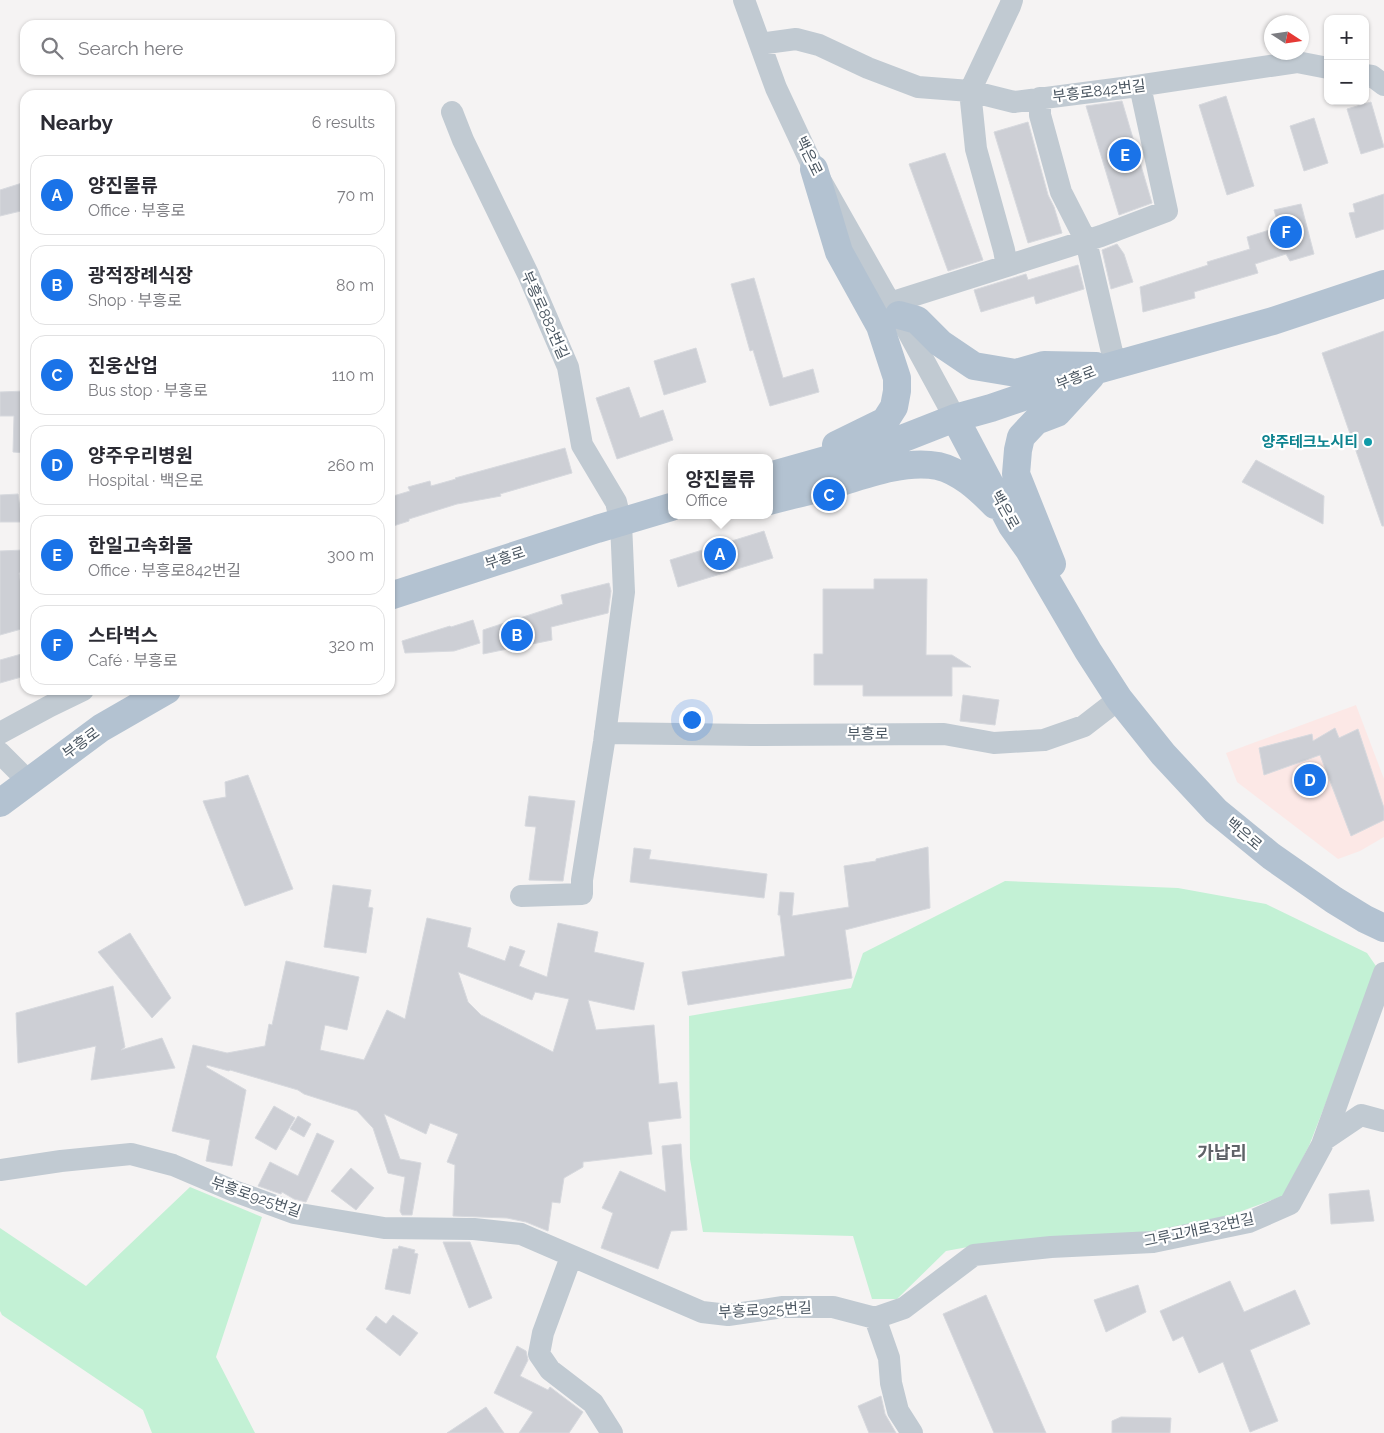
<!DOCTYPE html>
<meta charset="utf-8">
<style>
:root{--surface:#fff;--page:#f2f2f3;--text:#2b2b33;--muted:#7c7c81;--line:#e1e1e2;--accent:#1a73e8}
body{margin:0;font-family:Raleway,"Noto Sans KR",sans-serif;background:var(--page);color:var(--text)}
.controls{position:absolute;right:15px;top:15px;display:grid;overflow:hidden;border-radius:10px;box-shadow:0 1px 4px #0004}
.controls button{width:45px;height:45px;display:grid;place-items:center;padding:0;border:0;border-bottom:1px solid var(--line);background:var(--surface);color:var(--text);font:25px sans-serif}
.compass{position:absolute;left:1264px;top:15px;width:45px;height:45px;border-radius:50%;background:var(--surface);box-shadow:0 1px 4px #0004;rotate:102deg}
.you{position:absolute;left:691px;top:719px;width:18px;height:18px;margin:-12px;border:4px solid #fff;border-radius:50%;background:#1a73e8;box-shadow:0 0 0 8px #1a73e833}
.badge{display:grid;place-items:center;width:32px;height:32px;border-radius:50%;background:var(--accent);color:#fff;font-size:16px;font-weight:700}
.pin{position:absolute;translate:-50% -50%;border:2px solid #fff;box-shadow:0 1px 5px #0006}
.popup{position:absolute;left:668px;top:454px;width:105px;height:65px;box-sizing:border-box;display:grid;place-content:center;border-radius:10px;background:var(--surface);filter:drop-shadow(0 1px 4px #0005);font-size:16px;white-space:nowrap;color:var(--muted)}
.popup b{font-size:19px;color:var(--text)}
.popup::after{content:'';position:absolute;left:50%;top:100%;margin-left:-10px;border:10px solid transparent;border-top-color:var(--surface)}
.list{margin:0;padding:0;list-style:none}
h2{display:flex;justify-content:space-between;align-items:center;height:65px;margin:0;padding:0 20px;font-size:21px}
h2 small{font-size:16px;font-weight:400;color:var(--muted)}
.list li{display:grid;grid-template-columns:32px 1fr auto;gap:15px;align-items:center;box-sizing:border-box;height:80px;margin:0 10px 10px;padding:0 10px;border:1px solid var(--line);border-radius:15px}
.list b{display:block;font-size:19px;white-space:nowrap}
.list p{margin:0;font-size:16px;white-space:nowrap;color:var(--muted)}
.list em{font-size:16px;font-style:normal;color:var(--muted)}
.icon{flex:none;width:28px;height:28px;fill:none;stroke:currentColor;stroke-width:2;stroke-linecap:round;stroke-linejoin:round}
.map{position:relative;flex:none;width:1384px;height:1433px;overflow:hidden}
.search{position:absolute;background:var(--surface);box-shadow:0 1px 4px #0004;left:20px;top:20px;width:375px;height:55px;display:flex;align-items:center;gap:12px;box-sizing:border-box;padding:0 18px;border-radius:15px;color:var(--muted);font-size:19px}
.panel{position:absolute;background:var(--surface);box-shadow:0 1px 4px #0004;left:20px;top:90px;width:375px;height:605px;border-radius:15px}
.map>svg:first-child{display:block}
.medical{fill:#fce8e6}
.green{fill:#c3f1d5}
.building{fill:#cdcfd5;stroke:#d7d9de;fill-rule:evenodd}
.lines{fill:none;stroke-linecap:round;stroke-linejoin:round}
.minor{stroke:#c1cad2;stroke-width:22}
.major{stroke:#b3c2d1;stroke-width:28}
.culture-dot{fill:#0f9aa8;stroke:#fff;stroke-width:2}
.labels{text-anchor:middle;stroke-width:4.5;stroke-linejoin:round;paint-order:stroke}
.street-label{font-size:15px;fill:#4a5661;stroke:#fff}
.culture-label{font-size:15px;font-weight:bold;fill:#0d838f;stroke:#fff;text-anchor:end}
.quarter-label{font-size:18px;font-weight:bold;fill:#5f6368;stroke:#fff}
</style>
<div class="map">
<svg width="1384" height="1433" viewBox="0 0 1384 1433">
<rect width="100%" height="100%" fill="#f5f3f3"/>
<path class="medical" d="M1356 705 1384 779V837L1360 851 1338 859 1237 782 1226 753Z"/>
<path class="green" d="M1005 881 1178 888 1266 904 1367 953 1378 969 1309 1146 1283 1196 1201 1226 1145 1237 984 1244 946 1251 897 1299H872L853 1236 703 1232 690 1159 689 1016 851 988 863 953Z
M190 1187 262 1217 216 1357 255 1433H152L143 1410 2 1315 0 1311V1228L86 1286Z"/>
<path class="building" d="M1226 96 1254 186 1227 195 1199 105Z
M1122 101 1152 203 1119 215 1086 106Z
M1371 102 1384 147 1361 154 1347 109Z
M1314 118 1328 163 1304 171 1290 126Z
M1028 122 1048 195 1054 207 1062 233 1028 243 994 132Z
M945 153 983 260 948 271 909 164Z
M22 183 25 193V210L0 216V190Z
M1384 194V229L1356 238 1349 213 1355 212 1353 204Z
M1301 204 1314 254 1290 261 1286 254 1255 264 1258 273 1194 292 1195 298 1143 312 1140 287 1208 265 1207 262 1250 249 1247 237 1279 227 1274 210Z
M1117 244 1124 254 1133 282 1111 289 1102 250Z
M1078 265 1084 289 1036 304 1034 296 981 312 974 290 1026 274 1028 280Z
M754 278 783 378 813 369 819 392 770 406 753 350 750 351 731 284Z
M1384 331V526H1382L1322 353Z
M696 348 706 382 664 395 654 361Z
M629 387 640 418 663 410 673 440 617 459 596 398Z
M25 391V453L13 452 14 416H0V392Z
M565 448 572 473 500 494 501 496 457 504 409 519V521L390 527V497L410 491 408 487 430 481 431 486 456 479 455 478Z
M1256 460 1324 496 1323 524 1242 482Z
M18 494 22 522H0V495Z
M764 531 773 558 678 587 670 560Z
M23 550 24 572 19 573 25 609V628L0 635V551Z
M874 579H927L926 655H952L971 667H952V696H863V685H814V654H823V589H874Z
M609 583 611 591 608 613 551 627 552 640 483 654V630L563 604 561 595Z
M473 620 480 643 454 651 405 653 402 641 450 626 451 627Z
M25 653V676L0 683V660Z
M963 695 999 700 995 725 960 721Z
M1335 728 1339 738 1358 729 1384 808V820L1351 836 1320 755 1264 775 1259 748 1312 734 1313 741Z
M248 775 293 889 245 906 203 801 226 797 225 782Z
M529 796 575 801 563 881 529 880 536 827 525 826Z
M928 847 930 908 845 930 852 978 688 1005 682 972 785 956 780 915H778L780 892 794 893 792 916 849 907 844 866 876 861V859Z
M634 848 651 850 649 859 767 874 764 898 630 882Z
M333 885 371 890 368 907 373 908 366 953 324 947Z
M427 918 471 928 467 947 505 961 510 946 525 951 519 966 547 977 558 923 598 932 594 952 644 963 634 1010 588 1000 596 1030 654 1025 659 1084 677 1082 681 1118 648 1122 652 1154 583 1162V1167L564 1178 560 1203 552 1202 548 1231 526 1222 507 1218 453 1216 455 1165 447 1162 458 1134 430 1123 426 1134 384 1114 400 1159 421 1163 412 1215H402L400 1211 405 1177 388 1173 373 1128 357 1111 304 1094 298 1090 230 1070 229 1071 207 1065 206 1067 246 1090 232 1166 206 1161 210 1140 172 1131 193 1045 227 1053 265 1046 269 1024 272 1025 286 961 359 977 347 1030 325 1025 320 1050 364 1060 387 1010 405 1019ZM458 972 532 1000 535 992 569 999 553 1052 481 1015 468 1002Z
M130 933 171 998 152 1018 98 952Z
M113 986 125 1047 121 1050 162 1038 175 1068 91 1080 96 1046 18 1063 16 1013Z
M274 1106 295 1118 276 1150 255 1138Z
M298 1116 311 1124 304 1137 290 1129Z
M317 1133 334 1141 306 1202 294 1199 282 1192 281 1194 258 1186 270 1162 298 1176Z
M681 1144 687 1230 671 1231 658 1269 601 1248 613 1213 602 1208 620 1171 666 1192 662 1146Z
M351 1168 374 1188 356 1210 331 1191Z
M1369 1190 1374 1221 1331 1224 1329 1194Z
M443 1242H470L492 1298 469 1308Z
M399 1246 415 1250 414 1253 418 1254 410 1294 385 1289 393 1249H398Z
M1230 1281 1244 1312 1295 1290 1310 1324 1250 1350 1278 1421 1250 1432 1223 1362 1199 1373 1183 1336 1173 1341 1160 1311Z
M1138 1285 1146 1312 1106 1332 1094 1300Z
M986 1295 1046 1433H994L943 1314Z
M393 1315 418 1333 400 1356 366 1329 376 1316 386 1324Z
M517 1346 526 1351 528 1360 520 1376 548 1390 550 1387 583 1412 569 1433H519L533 1412 494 1393Z
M881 1396 885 1414 896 1433H869L858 1406Z
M486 1407 504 1433H447Z
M1121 1417 1171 1418 1170 1433H1112V1421Z"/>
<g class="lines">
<path class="minor" d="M744 0 776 88 814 169 890 303 899 315 955 418
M1012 0 1010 6 970 91 1014 102 1130 87 1297 62 1328 68
M760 44 796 39 819 45 868 68 918 87 970 91 976 149 1004 250 1007 266
M1365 75 1372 76 1384 85
M1040 98V115L1061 192 1086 241 1112 352 1120 363
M452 112 463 140 528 274 568 367 582 445 616 502 621 523 624 592 604 742 582 880V894L521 896
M890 303 1101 236 1167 211 1140 86
M0 733 50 706 83 690
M605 733 752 735 944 734 994 743 1044 740 1084 726 1119 699
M0 753 29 782
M1324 1140 1361 1115 1384 1121
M0 1170 61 1161 131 1154 173 1165 234 1191 294 1213 384 1228 474 1229 521 1234 702 1312 728 1315 783 1307H833L875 1318 889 1358 891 1383 898 1411 912 1433
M571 1257 543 1333 539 1354 550 1370 593 1403 612 1433
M875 1318 904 1308 974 1255 1051 1247 1153 1242 1249 1222 1290 1204 1322 1145 1384 973"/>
<path class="major" d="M814 169 839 252 880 326 897 378V391L894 407 885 421 836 445
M899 315 917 320 940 343 974 366 1016 373 1044 365 1096 366
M955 418 1012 526 1029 550 1088 651 1119 699 1163 754 1216 811 1271 856 1334 900 1365 919 1384 928
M769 476 904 438 955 418 991 408 1067 382 1097 370 1273 321 1384 284
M769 501C787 496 806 492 825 487 859 477 902 459 938 466 960 471 979 489 995 505
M1052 564 1016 474 1018 450 1021 437 1036 421 1057 413 1091 376
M390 596 597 529 671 507
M0 803 101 728 167 690"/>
</g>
<circle class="culture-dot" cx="1368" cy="442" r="5"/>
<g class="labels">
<g class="street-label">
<text transform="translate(1099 91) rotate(-7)" y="5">부흥로842번길</text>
<text transform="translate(809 156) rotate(64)" y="5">백은로</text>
<text transform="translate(545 315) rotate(66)" y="5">부흥로882번길</text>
<text transform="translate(1076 378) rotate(-21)" y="5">부흥로</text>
<text transform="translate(1005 510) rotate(61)" y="5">백은로</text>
<text transform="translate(505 558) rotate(-18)" y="5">부흥로</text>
<text x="868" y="739">부흥로</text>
<text transform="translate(81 743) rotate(-36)" y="5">부흥로</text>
<text transform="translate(1244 834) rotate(40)" y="5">백은로</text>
<text transform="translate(256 1197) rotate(19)" y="5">부흥로925번길</text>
<text transform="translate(1199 1230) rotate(-12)" y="5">그루고개로32번길</text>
<text transform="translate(765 1310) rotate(-3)" y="5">부흥로925번길</text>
</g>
<g class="culture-label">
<text x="1358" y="447">양주테크노시티</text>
</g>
<g class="quarter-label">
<text x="1222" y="1159">가납리</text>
</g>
</g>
</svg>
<div class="controls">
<button>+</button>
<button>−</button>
</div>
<svg class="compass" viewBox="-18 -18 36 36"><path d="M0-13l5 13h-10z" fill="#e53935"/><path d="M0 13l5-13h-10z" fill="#7c7c81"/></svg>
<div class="you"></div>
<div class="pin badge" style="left:720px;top:554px">A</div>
<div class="popup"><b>양진물류</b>Office</div>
<div class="pin badge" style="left:517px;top:635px">B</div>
<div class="pin badge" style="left:829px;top:495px">C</div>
<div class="pin badge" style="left:1310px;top:780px">D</div>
<div class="pin badge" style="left:1125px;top:155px">E</div>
<div class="pin badge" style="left:1286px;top:232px">F</div>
<div class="search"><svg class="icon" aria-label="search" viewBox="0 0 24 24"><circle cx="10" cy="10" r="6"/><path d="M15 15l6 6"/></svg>Search here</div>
<section class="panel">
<h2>Nearby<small>6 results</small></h2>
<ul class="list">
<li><span class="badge">A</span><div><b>양진물류</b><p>Office · 부흥로</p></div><em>70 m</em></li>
<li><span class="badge">B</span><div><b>광적장례식장</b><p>Shop · 부흥로</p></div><em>80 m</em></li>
<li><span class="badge">C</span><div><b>진웅산업</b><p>Bus stop · 부흥로</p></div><em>110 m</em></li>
<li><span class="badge">D</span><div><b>양주우리병원</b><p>Hospital · 백은로</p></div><em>260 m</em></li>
<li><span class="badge">E</span><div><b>한일고속화물</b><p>Office · 부흥로842번길</p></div><em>300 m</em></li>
<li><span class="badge">F</span><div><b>스타벅스</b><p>Café · 부흥로</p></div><em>320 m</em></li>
</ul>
</section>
</div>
